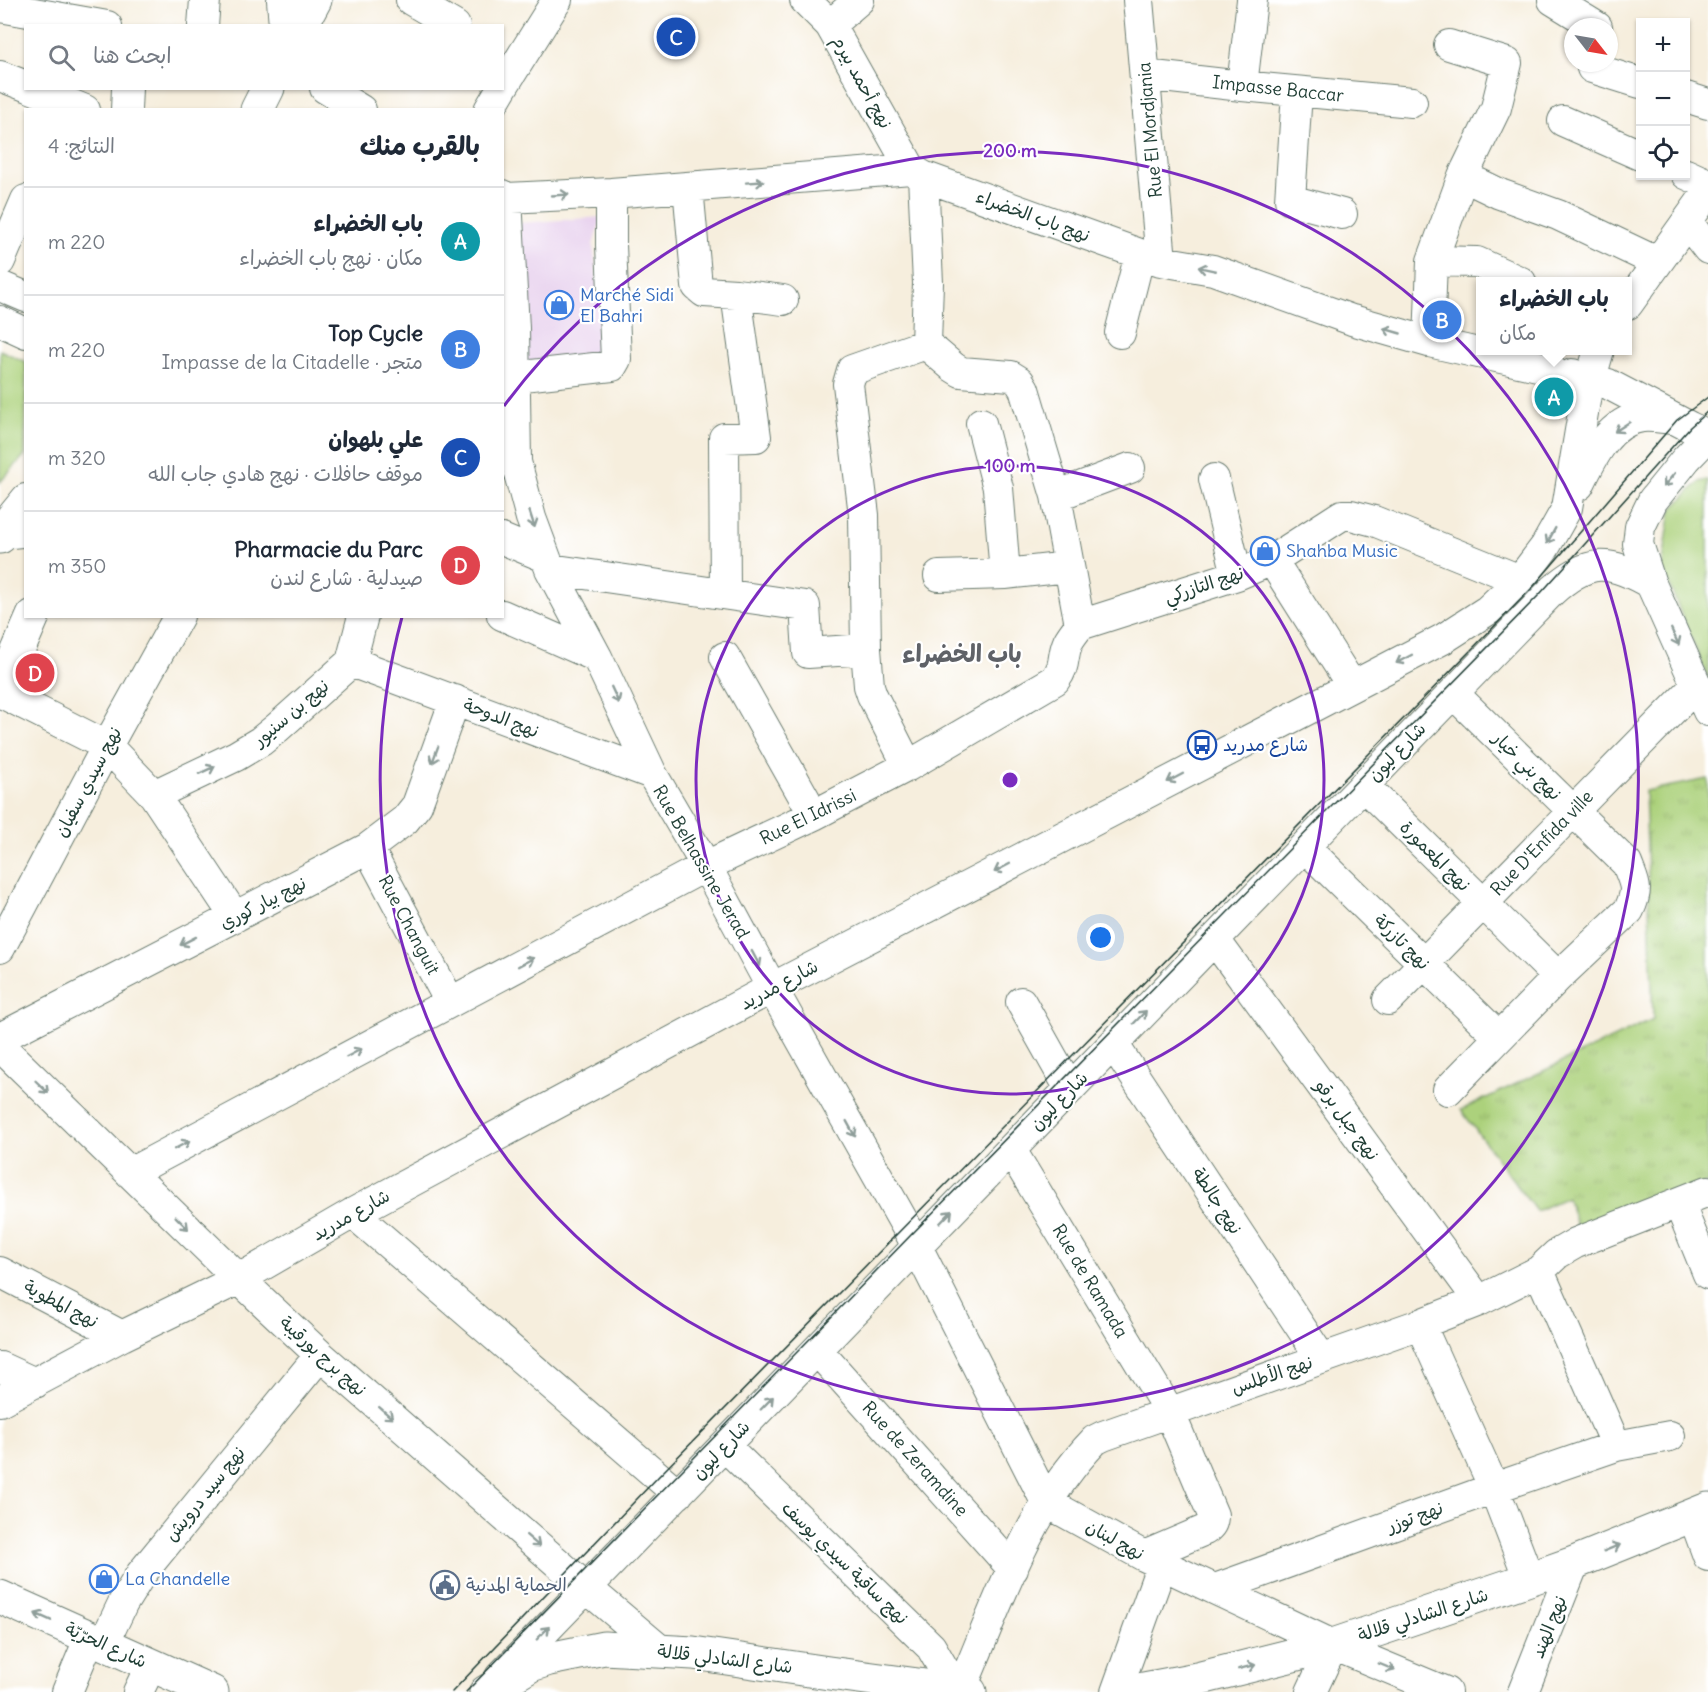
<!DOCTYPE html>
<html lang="ar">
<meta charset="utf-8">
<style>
:root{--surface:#fff;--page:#f6f6f7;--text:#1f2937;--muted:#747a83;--line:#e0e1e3;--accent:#7c3aed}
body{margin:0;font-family:Delius,"Playpen Sans Arabic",sans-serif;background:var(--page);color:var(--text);direction:rtl}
.controls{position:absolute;right:18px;top:18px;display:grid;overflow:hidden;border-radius:0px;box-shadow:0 2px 4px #0004}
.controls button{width:54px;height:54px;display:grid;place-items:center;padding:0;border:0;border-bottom:2px solid var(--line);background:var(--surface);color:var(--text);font:30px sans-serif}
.compass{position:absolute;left:1564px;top:18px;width:54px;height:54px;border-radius:50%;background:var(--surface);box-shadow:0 2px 4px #0004;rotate:121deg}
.you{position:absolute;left:1101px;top:938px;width:21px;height:21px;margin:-15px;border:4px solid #fff;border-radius:50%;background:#1a73e8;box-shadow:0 0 0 9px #1a73e833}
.badge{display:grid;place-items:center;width:39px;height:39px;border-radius:50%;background:var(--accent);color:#fff;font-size:20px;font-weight:700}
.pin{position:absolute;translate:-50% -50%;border:3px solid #fff;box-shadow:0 2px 6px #0006}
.popup{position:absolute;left:1476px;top:277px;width:156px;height:78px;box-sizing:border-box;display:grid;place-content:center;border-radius:0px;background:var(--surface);filter:drop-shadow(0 2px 4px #0005);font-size:20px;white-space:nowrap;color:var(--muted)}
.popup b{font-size:22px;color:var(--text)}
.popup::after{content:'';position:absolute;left:50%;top:100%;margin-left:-12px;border:12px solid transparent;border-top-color:var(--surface)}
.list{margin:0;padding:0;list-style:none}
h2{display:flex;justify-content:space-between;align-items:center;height:78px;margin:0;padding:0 24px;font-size:26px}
h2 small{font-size:20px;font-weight:400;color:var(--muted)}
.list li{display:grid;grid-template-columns:39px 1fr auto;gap:18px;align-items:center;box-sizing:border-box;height:108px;padding:0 24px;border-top:2px solid var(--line)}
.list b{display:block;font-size:22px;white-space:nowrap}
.list p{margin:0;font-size:20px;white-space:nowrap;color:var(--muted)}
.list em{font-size:20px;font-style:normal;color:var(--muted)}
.icon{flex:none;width:33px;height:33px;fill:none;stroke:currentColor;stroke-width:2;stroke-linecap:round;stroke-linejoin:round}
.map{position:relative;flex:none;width:1708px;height:1692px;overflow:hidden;direction:ltr}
.search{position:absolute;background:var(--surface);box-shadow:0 2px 4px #0004;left:24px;top:24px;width:480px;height:66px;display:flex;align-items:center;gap:15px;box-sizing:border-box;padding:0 21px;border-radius:0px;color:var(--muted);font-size:22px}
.panel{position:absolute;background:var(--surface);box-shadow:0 2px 4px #0004;left:24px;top:108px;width:480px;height:510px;border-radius:0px;direction:rtl}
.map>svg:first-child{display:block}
.built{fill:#e8d2ee}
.grass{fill:url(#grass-tufts);stroke:#668758;stroke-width:1.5}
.park{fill:#acd17b;stroke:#668758;stroke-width:1.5}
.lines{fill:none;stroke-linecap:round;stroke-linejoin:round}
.minor-casing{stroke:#6a7b6f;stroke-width:32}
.major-casing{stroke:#6a7b6f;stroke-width:35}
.minor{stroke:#fff;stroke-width:30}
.major{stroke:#fff;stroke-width:33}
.tram{stroke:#1f3d34;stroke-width:1.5}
.oneway{stroke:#8f9e9a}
.ring{fill:none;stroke:#7b2cbf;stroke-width:3}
.labels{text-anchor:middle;stroke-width:4.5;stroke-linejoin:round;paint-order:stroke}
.street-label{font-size:18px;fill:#1f3d34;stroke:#fff}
.shop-label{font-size:18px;fill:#366cbe;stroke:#fff;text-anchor:start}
.transit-label{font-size:18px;fill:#164399;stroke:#fff;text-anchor:start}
.service-label{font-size:18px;fill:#4e5e75;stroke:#fff;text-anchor:start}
.district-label{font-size:24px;font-weight:bold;fill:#5f6268;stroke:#fff}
.centre{fill:#7b2cbf;stroke:#fff;stroke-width:3}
.ring-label{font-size:18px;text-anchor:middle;font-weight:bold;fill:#7b2cbf;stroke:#fff;stroke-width:4.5;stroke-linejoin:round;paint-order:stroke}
</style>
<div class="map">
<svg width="1708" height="1692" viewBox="0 0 1708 1692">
<defs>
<pattern id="grass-tufts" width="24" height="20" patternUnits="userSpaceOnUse" patternTransform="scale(1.5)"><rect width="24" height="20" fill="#acd17b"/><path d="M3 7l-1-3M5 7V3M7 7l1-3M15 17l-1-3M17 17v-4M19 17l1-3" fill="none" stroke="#94b46b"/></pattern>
</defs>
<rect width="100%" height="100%" fill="#fff"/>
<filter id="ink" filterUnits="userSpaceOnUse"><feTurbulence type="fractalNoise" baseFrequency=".0167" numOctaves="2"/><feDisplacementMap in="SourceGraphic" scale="12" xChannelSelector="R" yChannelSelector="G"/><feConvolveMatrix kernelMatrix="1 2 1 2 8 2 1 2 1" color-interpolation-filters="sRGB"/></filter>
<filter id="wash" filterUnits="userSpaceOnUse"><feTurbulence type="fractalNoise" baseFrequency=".008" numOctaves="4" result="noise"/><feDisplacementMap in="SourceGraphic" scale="24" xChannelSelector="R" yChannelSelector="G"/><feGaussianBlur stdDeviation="1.35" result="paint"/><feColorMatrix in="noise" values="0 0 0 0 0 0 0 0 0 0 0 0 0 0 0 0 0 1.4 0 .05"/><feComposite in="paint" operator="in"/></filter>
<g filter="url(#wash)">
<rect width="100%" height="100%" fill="#f6eedd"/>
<path class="built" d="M602 217 593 245 607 364 517 369 520 223Z"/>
<path class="grass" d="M1708 779V1182L1579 1233 1567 1197 1536 1211 1461 1110 1653 1019 1645 791Z"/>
<path class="park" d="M0 350 26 362 25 455 0 482Z
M1708 480V678L1662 568 1671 510 1699 482Z"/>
</g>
<g filter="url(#ink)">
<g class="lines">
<g class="minor-casing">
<path id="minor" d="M282 0 284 26
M411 0 455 26
M805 0 830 25 911 169
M1138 0 1161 261
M1553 0 1597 27
M0 7 107 26
M830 25 859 0
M203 26 205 0
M1594 63 1592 68 1640 83
M1145 75 1242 86 1412 102
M0 76 26 86
M1242 86 1252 0
M31 88 85 110
M325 88 361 110
M502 88 557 0
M1297 92 1290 200 1342 214
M1686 97 1708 104
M126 110 127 88
M489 110 502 88
M1563 121 1640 155
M1686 174 1708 184
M1463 176 1500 194 1558 215 1657 262
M688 187 697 286 704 292 736 294 783 300
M502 195 507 198 611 193 911 169 923 176 1140 254 1161 261 1213 270 1352 320 1429 342 1551 369
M507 198 514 328 516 462 531 518 550 569 597 657 652 774 706 866 772 988 911 1235 1046 1502 1144 1556 1333 1645 1446 1692
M1687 222 1708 249
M0 261 26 200
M1432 261 1477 262 1521 282
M0 286 26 297
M1628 304 1708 192
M0 321 26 333
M1120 333 1140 254
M1429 342 1432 261 1463 176 1496 108 1507 63 1449 45
M926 344 953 367 961 372 1011 376 1019 381 1024 389 1056 496 1080 625
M1572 374 1608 384 1690 427 1708 435
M514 377 612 366 616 359 611 245V193
M981 423 998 488 1005 574
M1708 436 1686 459 1653 500 1640 527 1638 544 1651 584 1708 711
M1214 479 1237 575
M1579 485C1592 458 1609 421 1642 417 1652 416 1662 418 1671 419
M1056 496 1130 468
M0 531 26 499
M502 539 545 557
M1272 560 1352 686
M550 569 805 606 808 653 866 649 869 686 872 695 908 766
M939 576 1005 574 1068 567
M725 594 724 438 756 437 736 294
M502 615 597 657
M866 649 864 515 848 384 852 370 926 344 928 283 923 176
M725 657 814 815
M351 662 652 774
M0 692 107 746 154 795 235 917
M1364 786 1558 977
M154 795 236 756 261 741 277 728 351 662 363 616
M1305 847 1499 1037
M368 848 450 1002
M1215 940 1479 1301
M0 948 107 746 179 616
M1388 1000 1697 685
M1021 1002 1070 1089
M0 1038 368 848 405 820 417 805 455 700
M1114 1045 1321 1358
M0 1046 239 1279 320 1355 576 1579 660 1650
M1448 1090 1558 977 1629 910C1639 888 1635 885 1627 864L1454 694
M1011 1150 1169 1411 1213 1515C1213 1523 1211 1526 1205 1530L1144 1556
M130 1173 706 866 814 815 908 766 1055 680C1067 664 1061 658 1068 642 1071 636 1076 630 1080 625L1237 575 1272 560 1342 515H1351L1374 521 1520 580
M1679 1203 1708 1274
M353 1213 678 1494
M1539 1271 1616 1446
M0 1272 122 1336
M1420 1324 1494 1488 1529 1579
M817 1350 1013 1569
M0 1367 35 1383
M0 1401 122 1336 239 1279 353 1213 772 988 1443 639 1488 610 1520 580 1545 547 1567 508 1586 395 1599 350
M725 1446 931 1647 946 1673 949 1690
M1693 1515 1708 1556
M1215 1589 1494 1488 1616 1446 1670 1436
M104 1643 123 1603 141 1574 320 1355
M500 1677 1551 592C1589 558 1608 559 1651 584
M67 1692 90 1637
M138 1692 151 1665
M960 1692C997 1606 1028 1509 1095 1440L1103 1436 1420 1324 1479 1301 1539 1271 1557 1254 1576 1243 1708 1191
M1116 1692 1162 1564
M1311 1692 1333 1645
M1523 1692 1574 1563"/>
</g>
<g class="major-casing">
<path id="major" d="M301 26 315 0
M257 110 268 88
M0 537 6 532 26 530
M0 692 33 616
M0 1597 212 1692
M486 1692 531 1665 549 1659 604 1648 693 1653 829 1673 970 1692
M1128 1692 1197 1679 1333 1645 1529 1579 1574 1563 1708 1509"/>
</g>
<use href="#minor" class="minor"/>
<use href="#major" class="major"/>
<path class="tram" d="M452 1692 658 1477 1532 588 1677 420 1708 397
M466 1692 911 1235 1540 594 1690 427 1708 411"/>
</g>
<defs><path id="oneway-shaft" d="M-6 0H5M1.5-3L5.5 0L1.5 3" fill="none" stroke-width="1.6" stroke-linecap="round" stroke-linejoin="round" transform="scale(1.5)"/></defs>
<g class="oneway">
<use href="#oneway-shaft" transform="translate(755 182) rotate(-4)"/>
<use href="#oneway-shaft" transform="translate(560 195) rotate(-3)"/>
<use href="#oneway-shaft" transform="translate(1207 269) rotate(-168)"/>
<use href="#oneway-shaft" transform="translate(1392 331) rotate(-164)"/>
<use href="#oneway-shaft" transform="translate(1622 427) rotate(147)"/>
<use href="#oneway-shaft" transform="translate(1669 480) rotate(130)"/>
<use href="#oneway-shaft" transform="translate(532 519) rotate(72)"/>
<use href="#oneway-shaft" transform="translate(1551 536) rotate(119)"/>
<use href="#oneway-shaft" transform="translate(1675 637) rotate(65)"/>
<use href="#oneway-shaft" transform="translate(1404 659) rotate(152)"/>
<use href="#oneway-shaft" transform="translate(615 695) rotate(65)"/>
<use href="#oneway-shaft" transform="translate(435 755) rotate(110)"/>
<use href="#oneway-shaft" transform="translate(207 770) rotate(-25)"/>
<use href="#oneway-shaft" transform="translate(1175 778) rotate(152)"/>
<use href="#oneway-shaft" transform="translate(1002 868) rotate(152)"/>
<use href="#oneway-shaft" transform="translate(188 941) rotate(153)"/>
<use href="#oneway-shaft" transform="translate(756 959) rotate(62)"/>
<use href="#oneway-shaft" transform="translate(526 962) rotate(-28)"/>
<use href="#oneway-shaft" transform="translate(1140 1017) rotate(-46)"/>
<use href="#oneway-shaft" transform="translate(354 1053) rotate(-28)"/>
<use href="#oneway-shaft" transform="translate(42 1087) rotate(44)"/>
<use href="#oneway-shaft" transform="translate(851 1129) rotate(61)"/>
<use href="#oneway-shaft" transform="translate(182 1145) rotate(-28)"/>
<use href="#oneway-shaft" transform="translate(946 1217) rotate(-46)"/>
<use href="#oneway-shaft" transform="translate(182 1223) rotate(45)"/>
<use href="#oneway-shaft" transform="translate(767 1403) rotate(-46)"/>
<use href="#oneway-shaft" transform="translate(386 1413) rotate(41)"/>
<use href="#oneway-shaft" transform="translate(533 1541) rotate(41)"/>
<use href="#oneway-shaft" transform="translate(1612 1548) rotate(-22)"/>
<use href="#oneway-shaft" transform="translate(43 1617) rotate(-156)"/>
<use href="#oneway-shaft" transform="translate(543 1633) rotate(-46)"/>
<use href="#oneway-shaft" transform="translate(1247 1667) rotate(-14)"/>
<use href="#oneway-shaft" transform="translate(1387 1667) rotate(23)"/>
</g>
</g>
<g class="ring">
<circle cx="1010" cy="780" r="314"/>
<path d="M504 406A629 629 0 1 1 402 617"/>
</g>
<defs>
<g id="shop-ring" transform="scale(1.5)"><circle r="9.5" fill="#fff" stroke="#3f7fe0" stroke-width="1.5"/><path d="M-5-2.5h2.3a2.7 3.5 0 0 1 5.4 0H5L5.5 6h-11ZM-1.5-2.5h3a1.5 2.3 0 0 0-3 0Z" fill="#3f7fe0"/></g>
<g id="bus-ring" transform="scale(1.5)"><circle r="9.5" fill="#fff" stroke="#1a4fb4" stroke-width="1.5"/><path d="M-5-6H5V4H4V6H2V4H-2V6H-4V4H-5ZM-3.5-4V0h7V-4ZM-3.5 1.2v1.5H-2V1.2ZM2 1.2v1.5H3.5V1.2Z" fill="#1a4fb4"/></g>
<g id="civic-ring" transform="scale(1.5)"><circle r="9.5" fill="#fff" stroke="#5c6f8a" stroke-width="1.5"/><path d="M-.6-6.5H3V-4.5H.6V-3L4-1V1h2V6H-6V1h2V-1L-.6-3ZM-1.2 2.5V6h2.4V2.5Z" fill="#5c6f8a"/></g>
</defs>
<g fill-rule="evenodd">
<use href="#shop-ring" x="559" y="305"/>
<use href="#shop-ring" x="1265" y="551"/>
<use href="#bus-ring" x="1202" y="745"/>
<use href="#shop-ring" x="104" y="1579"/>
<use href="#civic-ring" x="445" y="1585"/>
</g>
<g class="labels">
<g class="street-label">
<text transform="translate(862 82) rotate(61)" y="6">نهج أحمد بيرم</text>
<text transform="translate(1278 89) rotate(6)" y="6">Impasse Baccar</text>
<text transform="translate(1150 130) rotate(-95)" y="6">Rue El Mordjania</text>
<text transform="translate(1033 216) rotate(20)" y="6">نهج باب الخضراء</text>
<text transform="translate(1204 585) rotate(-18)" y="6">نهج التازركي</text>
<text transform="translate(291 713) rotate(-40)" y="6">نهج بن سنيور</text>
<text transform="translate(501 718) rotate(21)" y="6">نهج الدوحة</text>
<text transform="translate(1397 752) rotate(-46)" y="6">شارع ليون</text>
<text transform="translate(1527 766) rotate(45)" y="6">نهج بني خيار</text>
<text transform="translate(88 782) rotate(-62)" y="6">نهج سيدي سفيان</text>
<text transform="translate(808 817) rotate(-26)" y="6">Rue El Idrissi</text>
<text transform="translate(1542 843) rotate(-46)" y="6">Rue D'Enfida ville</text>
<text transform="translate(1435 856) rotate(45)" y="6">نهج المعمورة</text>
<text transform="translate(701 862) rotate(60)" y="6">Rue Belhassine Jerad</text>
<text transform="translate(263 903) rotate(-27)" y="6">نهج بيار كوري</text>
<text transform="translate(409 925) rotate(62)" y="6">Rue Changuit</text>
<text transform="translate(1402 942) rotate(45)" y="6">نهج تازركة</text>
<text transform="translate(779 985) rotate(-28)" y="6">شارع مدريد</text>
<text transform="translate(1059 1101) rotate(-46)" y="6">شارع ليون</text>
<text transform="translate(1347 1120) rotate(54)" y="6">نهج جبل برقو</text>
<text transform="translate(1217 1201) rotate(57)" y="6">نهج جالطة</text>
<text transform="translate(351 1215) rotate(-29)" y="6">شارع مدريد</text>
<text transform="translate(1090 1281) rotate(59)" y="6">Rue de Ramada</text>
<text transform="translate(61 1304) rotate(28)" y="6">نهج المطوية</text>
<text transform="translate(323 1356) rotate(42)" y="6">نهج برج بورقيبة</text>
<text transform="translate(1272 1375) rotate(-19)" y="6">نهج الأطلس</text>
<text transform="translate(721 1450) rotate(-46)" y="6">شارع ليون</text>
<text transform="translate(915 1459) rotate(48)" y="6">Rue de Zeramdine</text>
<text transform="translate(205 1494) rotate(-51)" y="6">نهج سيد درويش</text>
<text transform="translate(1415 1517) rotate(-20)" y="6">نهج توزر</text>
<text transform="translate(1115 1540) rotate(29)" y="6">نهج لبنان</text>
<text transform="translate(845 1563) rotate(44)" y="6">نهج ساقية سيدي يوسف</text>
<text transform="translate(1423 1615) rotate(-18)" y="6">شارع الشادلي قلالة</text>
<text transform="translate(1549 1627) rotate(-68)" y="6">نهج الهند</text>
<text transform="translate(106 1645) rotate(24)" y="6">شارع الحرّيّة</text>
<text transform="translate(725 1659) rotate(7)" y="6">شارع الشادلي قلالة</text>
</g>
<g class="shop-label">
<text x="580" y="301">Marché Sidi<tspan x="580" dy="21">El Bahri</tspan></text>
<text x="1286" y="557">Shahba Music</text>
<text x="125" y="1585">La Chandelle</text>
</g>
<g class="transit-label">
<text x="1223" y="751">شارع مدريد</text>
</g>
<g class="service-label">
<text x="466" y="1591">الحماية المدنية</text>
</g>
<g class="district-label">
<text x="962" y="662">باب الخضراء</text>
</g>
</g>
<circle cx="1010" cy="780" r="9" class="centre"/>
<g class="ring-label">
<text x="1010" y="157">200 m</text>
<text x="1010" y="472">100 m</text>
</g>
</svg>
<div class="controls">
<button>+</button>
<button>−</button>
<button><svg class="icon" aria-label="locate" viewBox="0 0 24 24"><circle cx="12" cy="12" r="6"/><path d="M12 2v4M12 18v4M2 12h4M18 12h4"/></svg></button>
</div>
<svg class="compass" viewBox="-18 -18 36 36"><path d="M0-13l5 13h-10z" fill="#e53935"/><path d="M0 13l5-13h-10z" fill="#747a83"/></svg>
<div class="you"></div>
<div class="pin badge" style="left:1554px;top:397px;background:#0f9aa8">A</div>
<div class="popup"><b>باب الخضراء</b>مكان</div>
<div class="pin badge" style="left:1442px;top:320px;background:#3f7fe0">B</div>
<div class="pin badge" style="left:676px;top:37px;background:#1a4fb4">C</div>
<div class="pin badge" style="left:35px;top:673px;background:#e0444e">D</div>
<div class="search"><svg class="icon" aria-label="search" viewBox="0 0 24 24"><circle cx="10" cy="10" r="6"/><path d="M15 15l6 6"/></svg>ابحث هنا</div>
<section class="panel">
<h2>بالقرب منك<small>النتائج: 4</small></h2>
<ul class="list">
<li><span class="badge" style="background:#0f9aa8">A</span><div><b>باب الخضراء</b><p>مكان · نهج باب الخضراء</p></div><em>220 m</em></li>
<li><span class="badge" style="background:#3f7fe0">B</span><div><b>Top Cycle</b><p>متجر · Impasse de la Citadelle</p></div><em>220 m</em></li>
<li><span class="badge" style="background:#1a4fb4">C</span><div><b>علي بلهوان</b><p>موقف حافلات · نهج هادي جاب الله</p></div><em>320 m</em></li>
<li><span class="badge" style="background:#e0444e">D</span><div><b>Pharmacie du Parc</b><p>صيدلية · شارع لندن</p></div><em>350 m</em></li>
</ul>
</section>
</div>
